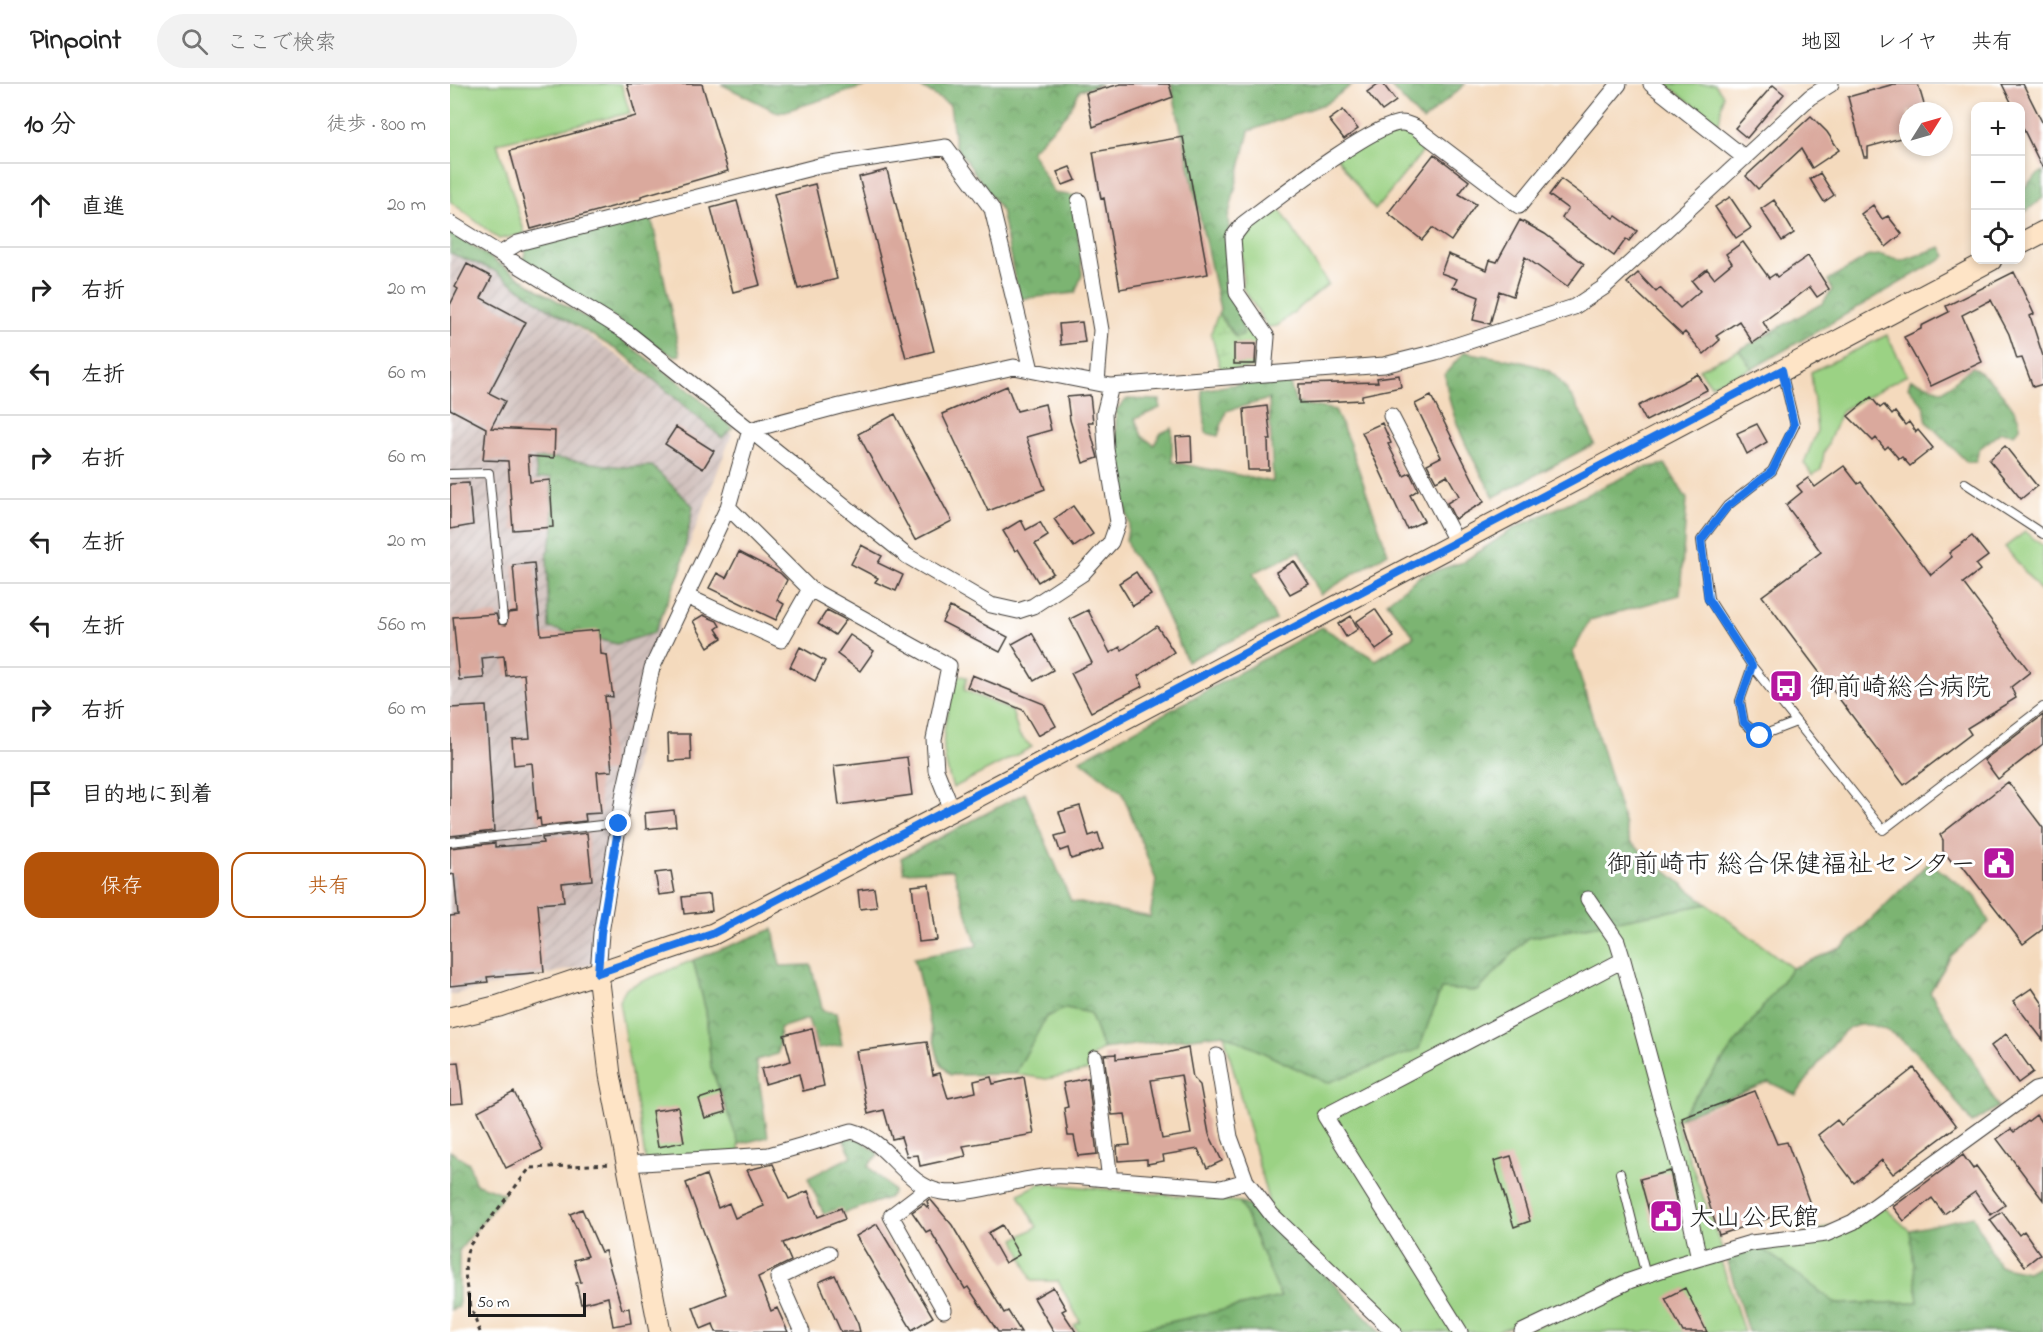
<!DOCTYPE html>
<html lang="ja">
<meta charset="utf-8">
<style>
:root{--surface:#fff;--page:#f2f2f2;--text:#222;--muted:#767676;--line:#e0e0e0;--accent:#b45309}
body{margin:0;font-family:"Indie Flower","Klee One",sans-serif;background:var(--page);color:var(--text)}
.controls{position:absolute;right:18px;top:18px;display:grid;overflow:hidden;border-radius:12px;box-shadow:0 3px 9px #0003}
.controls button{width:54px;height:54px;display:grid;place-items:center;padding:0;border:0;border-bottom:2px solid var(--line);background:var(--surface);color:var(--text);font:30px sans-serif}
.compass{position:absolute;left:1449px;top:18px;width:54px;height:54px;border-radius:50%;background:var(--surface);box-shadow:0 3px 9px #0003;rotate:53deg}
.scale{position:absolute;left:18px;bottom:15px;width:118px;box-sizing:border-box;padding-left:6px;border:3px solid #1c1c1c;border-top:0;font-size:16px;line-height:21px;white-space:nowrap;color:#1c1c1c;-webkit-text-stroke:4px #fff;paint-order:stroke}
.stop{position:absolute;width:18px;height:18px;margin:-14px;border:4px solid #1a73e8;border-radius:50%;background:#fff}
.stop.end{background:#1a73e8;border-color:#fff;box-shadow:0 2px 6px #0008}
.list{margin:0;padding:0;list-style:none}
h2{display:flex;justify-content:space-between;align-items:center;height:78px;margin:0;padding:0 24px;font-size:26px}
h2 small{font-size:20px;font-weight:400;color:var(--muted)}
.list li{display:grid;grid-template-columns:39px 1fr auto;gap:18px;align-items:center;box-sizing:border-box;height:84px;padding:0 24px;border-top:2px solid var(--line)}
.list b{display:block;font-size:22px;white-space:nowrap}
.list em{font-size:20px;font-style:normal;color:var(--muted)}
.actions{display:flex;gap:12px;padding:18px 24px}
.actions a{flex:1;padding:14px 0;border:2px solid var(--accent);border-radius:18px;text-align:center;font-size:21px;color:var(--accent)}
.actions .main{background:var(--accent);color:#fff}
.icon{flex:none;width:33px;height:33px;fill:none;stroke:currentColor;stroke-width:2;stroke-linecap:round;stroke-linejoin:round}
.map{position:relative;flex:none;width:1593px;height:1248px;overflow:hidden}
header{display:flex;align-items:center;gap:36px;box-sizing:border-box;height:84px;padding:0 30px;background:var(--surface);border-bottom:2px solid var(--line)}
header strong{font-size:28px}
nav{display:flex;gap:33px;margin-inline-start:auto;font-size:21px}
.search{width:420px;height:54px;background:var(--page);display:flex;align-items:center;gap:15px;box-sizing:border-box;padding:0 21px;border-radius:33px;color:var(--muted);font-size:22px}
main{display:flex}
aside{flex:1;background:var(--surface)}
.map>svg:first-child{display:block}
.industrial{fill:url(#industrial-furrows)}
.green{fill:#9bd284;stroke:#5c7750;stroke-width:1.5}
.forest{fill:url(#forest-crowns);stroke:#4c6847;stroke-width:1.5}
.wetland{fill:url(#wetland-marsh);stroke:#5c7750;stroke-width:1.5}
.building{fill:#daa99d;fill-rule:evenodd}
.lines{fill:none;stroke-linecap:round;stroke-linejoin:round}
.lane-casing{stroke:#3c3834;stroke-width:10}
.street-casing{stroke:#3c3834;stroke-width:17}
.secondary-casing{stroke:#3c3834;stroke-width:23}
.path{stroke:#3c3834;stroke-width:3;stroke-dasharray:4.5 4.5;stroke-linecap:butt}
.lane{stroke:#fff;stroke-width:8}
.street{stroke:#fff;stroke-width:15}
.secondary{stroke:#fee4c6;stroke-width:21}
.route{stroke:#1a73e8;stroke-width:8}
.labels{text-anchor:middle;stroke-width:6;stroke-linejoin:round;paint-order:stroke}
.poi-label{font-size:26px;fill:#1c1c1c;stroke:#fff;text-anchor:start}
</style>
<header>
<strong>Pinpoint</strong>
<div class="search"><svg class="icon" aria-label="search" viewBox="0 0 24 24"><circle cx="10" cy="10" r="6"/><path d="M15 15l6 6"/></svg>ここで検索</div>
<nav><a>地図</a><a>レイヤ</a><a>共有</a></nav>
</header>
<main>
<aside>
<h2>10 分<small>徒歩 · 800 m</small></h2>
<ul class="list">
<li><svg class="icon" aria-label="ahead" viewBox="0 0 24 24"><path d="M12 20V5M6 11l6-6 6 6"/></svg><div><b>直進</b></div><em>20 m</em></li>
<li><svg class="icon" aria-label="right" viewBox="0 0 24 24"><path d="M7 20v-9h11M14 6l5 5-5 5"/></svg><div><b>右折</b></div><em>20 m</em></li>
<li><svg class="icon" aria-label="left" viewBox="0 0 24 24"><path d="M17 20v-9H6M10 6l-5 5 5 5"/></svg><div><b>左折</b></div><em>60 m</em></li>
<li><svg class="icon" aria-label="right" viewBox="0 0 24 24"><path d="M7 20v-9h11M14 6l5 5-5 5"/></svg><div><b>右折</b></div><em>60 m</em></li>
<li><svg class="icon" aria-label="left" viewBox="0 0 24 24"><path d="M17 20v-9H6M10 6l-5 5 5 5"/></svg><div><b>左折</b></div><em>20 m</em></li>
<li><svg class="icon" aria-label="left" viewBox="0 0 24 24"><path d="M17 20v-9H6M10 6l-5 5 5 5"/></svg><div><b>左折</b></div><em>560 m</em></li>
<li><svg class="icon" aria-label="right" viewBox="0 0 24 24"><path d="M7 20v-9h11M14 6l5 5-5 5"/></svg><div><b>右折</b></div><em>60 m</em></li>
<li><svg class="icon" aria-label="arrive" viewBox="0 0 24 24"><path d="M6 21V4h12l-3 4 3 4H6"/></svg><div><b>目的地に到着</b></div></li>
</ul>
<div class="actions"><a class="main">保存</a><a>共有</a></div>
</aside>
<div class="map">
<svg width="1593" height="1248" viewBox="0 0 1593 1248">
<defs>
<pattern id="industrial-furrows" width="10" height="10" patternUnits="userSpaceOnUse" patternTransform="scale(1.5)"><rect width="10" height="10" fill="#d0c0bc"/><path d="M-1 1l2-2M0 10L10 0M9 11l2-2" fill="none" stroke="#b2a4a1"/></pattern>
<pattern id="forest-crowns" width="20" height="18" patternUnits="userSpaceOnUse" patternTransform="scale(1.5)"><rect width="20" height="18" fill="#7cb472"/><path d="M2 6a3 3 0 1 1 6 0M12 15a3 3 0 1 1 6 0" fill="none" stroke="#65925d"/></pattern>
<pattern id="wetland-marsh" width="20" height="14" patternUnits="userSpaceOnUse" patternTransform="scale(1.5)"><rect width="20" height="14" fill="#9bd284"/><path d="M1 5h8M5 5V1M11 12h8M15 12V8" fill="none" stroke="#85b471"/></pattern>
</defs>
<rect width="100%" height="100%" fill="#fff"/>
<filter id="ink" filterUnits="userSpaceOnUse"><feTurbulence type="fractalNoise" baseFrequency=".0167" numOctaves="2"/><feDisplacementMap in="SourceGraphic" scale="12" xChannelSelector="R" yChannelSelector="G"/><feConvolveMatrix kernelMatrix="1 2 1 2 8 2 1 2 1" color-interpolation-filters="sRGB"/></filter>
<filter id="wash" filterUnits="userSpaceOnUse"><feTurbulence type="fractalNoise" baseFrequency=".008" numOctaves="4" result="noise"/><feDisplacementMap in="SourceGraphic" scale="24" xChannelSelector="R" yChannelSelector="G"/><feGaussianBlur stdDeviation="1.35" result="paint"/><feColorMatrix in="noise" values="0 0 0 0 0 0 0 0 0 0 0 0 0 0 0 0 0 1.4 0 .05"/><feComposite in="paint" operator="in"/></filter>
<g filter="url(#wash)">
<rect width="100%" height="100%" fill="#f4dabd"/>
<path class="industrial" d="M0 157 282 350 212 531 149 879 0 911Z"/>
<path class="green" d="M0 0H171L180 29 47 59 75 150 49 155 0 117Z
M1216 0H1265L1273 11 1269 40Z
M965 43 979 60 925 126 886 72 931 46Z
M822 124 832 128 878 200 827 242 818 243 793 204 791 152Z
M1437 251 1457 291 1392 326 1374 369 1371 386 1362 391 1354 379 1367 347 1361 288Z
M1289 266 1303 284 1261 301 1249 285Z
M1575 448 1593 462V510L1555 463Z
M507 591 517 593 514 606 562 627 569 651 582 663 503 704C486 657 495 638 507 591Z
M1257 820 1342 884 1229 1034 1225 1035 1273 1168 1045 1248H944L822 1131 774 950 877 999 968 965 991 905 1028 907 1077 854Z
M243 876 256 927 261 983 289 1060 290 1073 196 1079 169 917 176 904Z
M616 924 640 929 653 965 642 973 641 986 596 995 565 990 596 933Z
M591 1099 790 1118 831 1213 676 1248H628L624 1241 630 1238 608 1197H582L565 1155 587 1143 569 1110Z
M1435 1124 1461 1148 1468 1218 1386 1220 1310 1165Z
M1270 1174 1294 1248H1073L1199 1194Z"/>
<path class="forest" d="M271 0H422L329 29Z
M466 0H652L630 6 617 30 581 67 604 109 625 112 632 191 625 209 569 215 551 126 505 61 500 21Z
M721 0H903L877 19 799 47 778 134 787 222 795 254 788 255 768 230 770 225Z
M938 0H1015L973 37Z
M1593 87V114L1571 131C1570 106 1572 102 1593 87Z
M201 131 230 271 223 272 73 176 77 161Z
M0 147 89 206 162 249 233 301 283 344 272 354 175 271 96 223 43 186 0 169Z
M1491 163 1496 172 1302 285 1289 266 1373 219 1382 206 1378 196 1419 172 1431 171 1452 177Z
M1014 268C1040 273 1068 275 1093 284 1113 291 1139 340 1144 360L1044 413C1022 374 999 335 995 290Z
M1522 283C1538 292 1570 325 1570 343L1564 350 1551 348 1529 365 1526 377 1517 378 1477 338 1474 322 1458 303 1461 295 1493 307Z
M837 291 846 319 885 326 899 358 938 469 870 511 850 467 803 489 826 536 737 577 698 491 680 468 676 456 679 440 666 386V326L677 315 710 316V324L685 335 692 352 704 361 711 349 722 344V378L823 398 819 315 776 327 768 352 756 349 752 306Z
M104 374 172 383 202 382 243 422 231 486 204 549 167 560 99 544 97 469 104 445 101 393 87 395 85 375Z
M1215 380 1237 415 1230 511 1140 536 1123 568 1180 758 1257 820 1077 854 1028 907 991 905 969 965 877 999 774 950 653 965 640 929 616 924 596 933 565 990 500 991 489 977 464 874 527 862 503 786 454 788 451 774 575 709 621 817 700 833 706 796 672 708 630 676 872 543 926 576 964 552 937 518 971 491 1013 478 1063 445 1193 384Z
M1479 778 1526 813 1539 838 1501 872 1480 908 1524 978 1548 1023 1522 1039C1499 1009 1443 918 1396 946 1385 953 1356 998 1346 1011L1319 998 1229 1034 1342 884 1393 863Z
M323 845 330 882 361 881 373 927 386 929 392 961 368 965 358 935 330 944 328 970 306 976 318 1053 289 1060 261 983 256 927 243 876Z
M396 1053 410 1055 429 1070 418 1082 443 1106V1109L438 1114 376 1135 358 1094 402 1072 394 1056Z
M0 1067 19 1079 25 1099 54 1110 9 1167V1223L0 1226Z
M790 1118 816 1130 931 1248H676L831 1213Z
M1523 1132 1549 1182 1577 1188 1593 1179V1248H1298L1276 1172 1299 1163 1312 1164 1387 1220 1468 1218 1460 1146Z"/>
<path class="wetland" d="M785 207 814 256 811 283 771 287 761 249 768 230 785 253 794 251Z"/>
<g id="blocks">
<path class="building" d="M177 0H252L278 87 191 112V115L81 145 60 67 186 32Z
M671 0H719L723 13 643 43 636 9Z
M928 0H933L946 17 932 27 917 8Z
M1444 0H1468L1476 27H1458V52L1418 63V73H1414L1398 13Z
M1552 0H1573L1593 40V85L1570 38V22H1563Z
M1323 1 1334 10 1297 54 1285 44Z
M893 26 908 45 894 55 879 36Z
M1361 32 1377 48 1389 66 1362 84 1351 65 1308 105 1296 92Z
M733 53 758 190 670 205 654 114 651 115 643 68Z
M984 70 1019 97 1009 110 1026 120 1001 157 982 144 972 156 938 129Z
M620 83 626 96 613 101 607 88Z
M437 86 484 267 456 274 409 93Z
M1370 89 1384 111 1374 118 1360 95Z
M1111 95 1164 134 1166 132 1187 147 1179 157 1176 155 1164 172 1112 134 1118 125 1099 111Z
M365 100 387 195 348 205 324 110Z
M1280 113 1301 144 1286 154 1265 123Z
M1324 116 1344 149 1332 157 1311 125Z
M287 117 310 201 283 208 261 124Z
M1423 121 1432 135 1438 132 1452 150 1436 163 1411 130Z
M1070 136 1095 150 1134 180 1117 203 1075 173 1063 212 1049 207 1040 240 1023 236 1029 213 1003 203 1007 195 991 189 998 170 1037 186 1040 176 1047 178Z
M1293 158 1319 194 1325 190 1327 193 1358 172 1379 205 1367 213 1360 203 1313 238 1319 248 1303 259 1289 237 1266 252 1270 256 1254 270 1235 248 1232 251 1177 199 1188 189 1206 208 1210 204 1230 224 1250 207 1242 197 1257 185 1264 194 1282 179 1276 170Z
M17 180 42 193 31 214 76 238 39 309 55 317 41 344 105 347 104 374 78 372 80 398 100 396 103 443 63 446 58 377 33 376 36 344 0 325V221L8 205 5 203Z
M1564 188 1584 230 1580 232 1593 272V300L1583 303 1572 274 1567 275 1559 250 1541 216 1512 231 1532 278 1481 302 1454 253 1471 245V242L1499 228 1496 222Z
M632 238 635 258 611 261 609 240Z
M784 260H806L805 280H784Z
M1248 290 1257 306 1196 337 1188 322Z
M949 291 951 303 912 311V316L849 319V300L928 298 927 294Z
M557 302 567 327 595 320 601 346 576 353 595 405 538 427 492 330Z
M640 311 643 338H638L648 374 633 379 620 336 617 313Z
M981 312 1034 418 1005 435 997 419 1009 412 997 391 986 397 977 380 991 373 965 320Z
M1421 313 1430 324 1434 321 1442 331 1445 328 1455 341 1459 338 1466 348 1468 346 1483 364 1460 382 1452 373 1449 375 1438 362 1435 365 1426 354 1423 357 1398 332Z
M817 322 821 356H818L819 386H798L794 325Z
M445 330 502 437 465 456 408 350Z
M932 339 941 359 938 360 954 392 960 389 968 406 960 411 974 437 957 445 912 348Z
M1307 340 1317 358 1297 370 1287 349Z
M226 343 264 367 253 385 215 360Z
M741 352 742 378 728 379 726 353Z
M1555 362 1587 402 1571 415 1539 376Z
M1394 382 1408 400 1411 398 1481 491 1502 473 1499 469 1522 452 1538 472 1526 481 1530 486 1513 499 1580 588 1561 603 1566 614 1517 644 1521 650 1454 701 1312 512 1371 468 1336 421 1352 408 1347 402 1358 394 1365 403Z
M19 399 23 441 0 445V400Z
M623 422 643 450 624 463 604 435Z
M571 436 576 446 590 438 598 452 585 460 603 489 588 498 568 465 565 467 553 447Z
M411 461 432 472 428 479 453 491 446 507 425 498 428 494 401 480Z
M289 468 330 489 337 496 327 516 334 520 326 536 259 504 267 489 276 494Z
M844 477 859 500 840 510 826 488Z
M84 479 91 551 149 546 151 570 157 571 163 613 155 612 162 687 147 688 151 729 135 730 136 737 91 742 90 734 87 735 82 679 64 681 62 655 80 654 74 590 56 592 54 572 32 574 34 594 9 596 3 533 46 530 49 540 56 541 58 529 67 528 63 481Z
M686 488 701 511 683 522 669 499Z
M500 523 558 553 550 568 492 538Z
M925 525 944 553 926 566 906 538Z
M377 526 396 536 385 551 368 540Z
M638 526 660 569 670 563 672 566 707 542 724 568 688 592 693 602 641 628 621 589 642 579 620 535Z
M253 531 267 537 270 542 266 545 272 554 258 563 243 537Z
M901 532 908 545 896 553 888 540Z
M582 549 603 586 584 597 562 560Z
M400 551 424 567 410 587 387 570Z
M350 563 375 577 365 597 340 583Z
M522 591 594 620 606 642 588 652 573 626 517 603Z
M36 622 44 747 0 752V624Z
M1593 631V660L1548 695 1534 676Z
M218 650H240L241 676 219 677Z
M457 673 462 711 389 721 384 682Z
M1558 698 1593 744V845L1573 860 1511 780 1502 778 1493 767V756L1490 751Z
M630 722 639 752 648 749 653 765 621 775 618 764 610 767 605 752 616 749 609 728Z
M224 726 226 742 196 745 195 729Z
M137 749 142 796 112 799 114 818 88 820 94 888 37 893 38 898 0 902V832L8 831 4 790 0 791V764L45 759V763L93 759 92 754Z
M221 787 225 809 209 811 205 789Z
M479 800 487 856 469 858 462 802Z
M424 804 427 823 410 825 408 806Z
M260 810 262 827 234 830 232 813Z
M1582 904 1593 920V956L1563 917Z
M362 944 374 1002 353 1007 349 990 315 1000 311 985 341 977 334 951Z
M1556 950 1583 988 1568 999 1541 962Z
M477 958 483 991 490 989 498 1014 526 1008 524 997 541 993 543 1000 574 993 584 1050 513 1062 516 1072 470 1082 468 1071 457 1072 451 1053 442 1055 434 1026 418 1030 406 967Z
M738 964 743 994 750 1001 759 1050 772 1077 757 1084 748 1065 713 1071 714 1077 697 1080V1075L668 1077 667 1062 680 1061 675 1030 662 1031 654 971 666 970V975L716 969ZM731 991 741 1050 712 1055 701 996Z
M8 978 13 1019 0 1020V979Z
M1464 984 1507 1042 1443 1090 1432 1076 1404 1099 1368 1051 1387 1036 1391 1041Z
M638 994 647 1070 628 1072 624 1052H618L614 1024 618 1023 613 999Z
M1305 1007 1327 1060 1337 1058 1360 1120 1269 1151 1232 1034Z
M64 1008 93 1066 56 1084 28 1027Z
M270 1008 276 1028 255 1034 249 1015Z
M228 1023 234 1058 208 1063 202 1027Z
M1586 1031 1593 1041V1116L1547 1055 1561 1045 1564 1048Z
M1513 1071 1523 1085 1526 1082 1555 1121 1541 1131 1525 1108 1494 1130 1482 1114 1454 1137 1443 1123Z
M1061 1072 1080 1137 1064 1143 1044 1077Z
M323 1080 339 1115 358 1107 368 1133 391 1124 395 1135 333 1159 341 1177 308 1193 321 1227 327 1224 338 1248H266L263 1240 251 1245 243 1223 276 1210 236 1099 256 1091 268 1124 279 1119 285 1134 314 1122 297 1086Z
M1220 1087 1231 1139 1204 1146 1190 1095Z
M480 1115 502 1141 554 1229 558 1227 571 1248H548L518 1203 515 1205 480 1146 476 1148 462 1128 474 1120 479 1125 477 1117Z
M132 1125 151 1168 155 1167 172 1225 179 1224 181 1239 163 1242 158 1213 131 1220 126 1199 131 1198 124 1176 138 1172 120 1130Z
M1552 1128 1569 1151 1574 1147 1590 1170 1575 1182 1540 1136Z
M427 1140 483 1233 462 1246 406 1152Z
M552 1141 569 1171 555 1179 538 1149Z
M385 1191 408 1240 410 1248H391L369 1198Z
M603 1203 616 1225 612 1227 626 1248H604L584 1214Z
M1235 1204 1257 1248H1233L1215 1214Z"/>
</g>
</g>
<g filter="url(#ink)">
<use href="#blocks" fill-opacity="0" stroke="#3c3834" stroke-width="1.5"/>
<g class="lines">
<g class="lane-casing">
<path id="lane" d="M1332 287 1345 341 1322 387 1277 422 1251 456 1259 515 1302 582 1433 746 1593 623
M0 390 39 389 53 536
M1515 399 1593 450
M1302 582 1290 617 1294 639 1310 652 1346 638
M0 758 169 739
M1170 1089 1196 1192"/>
</g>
<g class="street-casing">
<path id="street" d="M1201 0 1295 74
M629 117 651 246 647 299
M0 139 178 249 300 346 390 322 564 283 661 302 934 281 986 268 1124 223 1153 204 1360 13 1381 0
M50 170 68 159 369 82 496 63 542 125 581 286
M814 289 817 253 787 209 783 153 793 140C820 120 924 38 952 39 956 39 962 42 965 43L1069 122 1169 0
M941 332 1007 459
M278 423 360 505 499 582 484 655 486 686 502 726
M236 512 331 556 360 505
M1138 815 1167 857 1173 876 1228 1080 1249 1174
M148 889 151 849 174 708 202 584 278 423 300 346 457 472 541 521 568 527 583 522 632 490 661 458 668 438 656 365 654 330 661 302
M767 972 780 1053 796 1097 822 1131 944 1248
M645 974 660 1096
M177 1080 319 1071 402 1047C439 1057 454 1101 491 1108 516 1113 572 1093 603 1092 621 1091 640 1094 658 1095 696 1098 734 1101 772 1104L796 1097
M478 1104 441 1132 494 1226
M352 1248 328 1194 379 1169
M1010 1248 875 1032 1173 876
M1072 1248 1179 1197 1223 1182 1301 1159 1376 1150 1403 1138 1585 1006 1593 1004"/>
</g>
<g class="secondary-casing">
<path id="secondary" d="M1570 160 1593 148
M148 889 160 991 210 1248
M0 934 49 922 263 850 502 726 1541 176"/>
</g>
<path class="path" d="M30 1248C19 1221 10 1190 19 1162L80 1084 161 1080"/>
<use href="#lane" class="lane"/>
<use href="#street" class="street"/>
<use href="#secondary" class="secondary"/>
</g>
</g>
<g class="lines" filter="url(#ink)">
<path class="route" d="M169 740 151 849 148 889 262 850 1332 286 1344 341 1322 387 1277 423 1251 456 1258 515 1302 582 1290 617 1294 639 1310 652"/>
</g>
<defs>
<g id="bus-square" transform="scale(1.725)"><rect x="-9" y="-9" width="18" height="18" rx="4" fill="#b5179e" stroke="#fff"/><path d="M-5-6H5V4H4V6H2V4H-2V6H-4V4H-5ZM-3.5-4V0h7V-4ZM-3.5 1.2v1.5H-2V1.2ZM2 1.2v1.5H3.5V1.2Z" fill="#fff"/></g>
<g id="civic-square" transform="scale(1.725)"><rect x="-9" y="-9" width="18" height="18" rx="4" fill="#b5179e" stroke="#fff"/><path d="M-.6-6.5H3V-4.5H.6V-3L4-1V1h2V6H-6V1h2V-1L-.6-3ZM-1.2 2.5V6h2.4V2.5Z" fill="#fff"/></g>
</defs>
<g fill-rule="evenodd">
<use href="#bus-square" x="1336" y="602"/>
<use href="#civic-square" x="1549" y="779"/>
<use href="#civic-square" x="1216" y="1132"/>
</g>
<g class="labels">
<g class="poi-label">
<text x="1359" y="611">御前崎総合病院</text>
<text x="1526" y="788" text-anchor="end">御前崎市 総合保健福祉センター</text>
<text x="1239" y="1141">大山公民館</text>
</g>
</g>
</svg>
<div class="controls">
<button>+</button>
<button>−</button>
<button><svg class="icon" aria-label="locate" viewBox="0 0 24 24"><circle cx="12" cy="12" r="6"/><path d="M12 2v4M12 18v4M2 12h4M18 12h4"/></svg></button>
</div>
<svg class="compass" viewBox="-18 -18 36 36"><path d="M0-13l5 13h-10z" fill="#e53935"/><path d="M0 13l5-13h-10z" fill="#767676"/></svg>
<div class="scale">50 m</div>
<div class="stop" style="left:1310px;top:652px"></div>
<div class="stop end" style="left:169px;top:740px"></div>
</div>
</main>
